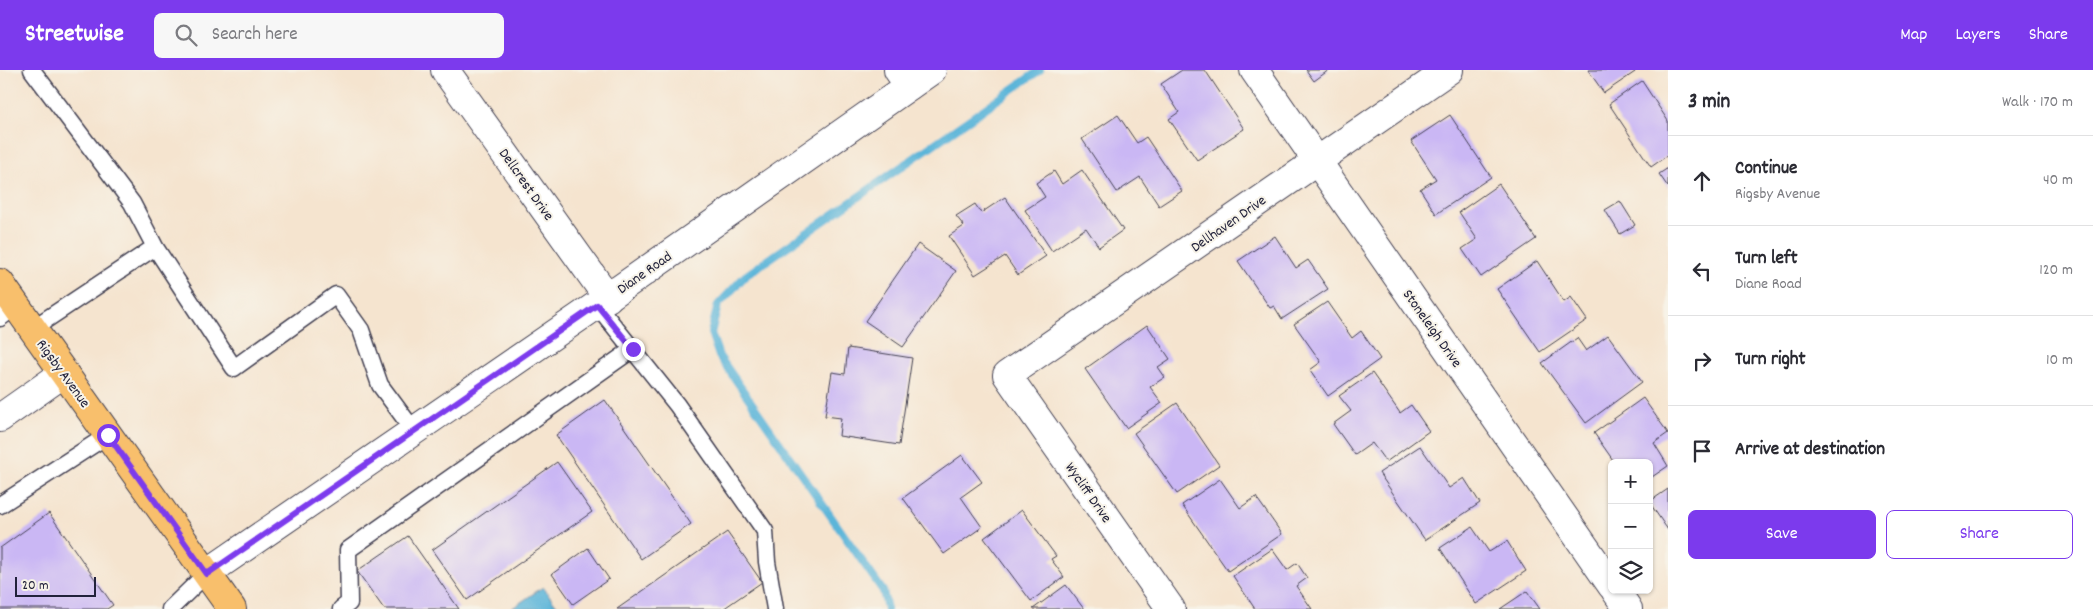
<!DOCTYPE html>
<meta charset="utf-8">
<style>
:root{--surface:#fff;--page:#f7f7f7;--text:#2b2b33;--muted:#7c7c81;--line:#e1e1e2;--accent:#7c3aed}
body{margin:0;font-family:Dekko,sans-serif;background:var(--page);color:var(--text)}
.controls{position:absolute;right:15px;bottom:15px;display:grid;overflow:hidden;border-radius:8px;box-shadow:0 1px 4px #0004}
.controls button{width:45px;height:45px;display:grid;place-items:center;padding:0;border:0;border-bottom:1px solid var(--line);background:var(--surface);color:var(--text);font:25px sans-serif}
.scale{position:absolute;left:15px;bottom:12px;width:81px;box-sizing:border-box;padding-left:5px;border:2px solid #22223b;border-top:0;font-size:14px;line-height:18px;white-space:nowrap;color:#22223b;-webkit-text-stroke:4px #f7f3e8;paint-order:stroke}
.stop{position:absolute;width:15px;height:15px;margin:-11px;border:4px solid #7c3aed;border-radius:50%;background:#fff}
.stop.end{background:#7c3aed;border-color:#fff;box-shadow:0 1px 5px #0008}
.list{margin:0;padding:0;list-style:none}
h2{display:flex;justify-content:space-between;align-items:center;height:65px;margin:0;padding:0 20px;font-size:21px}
h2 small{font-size:16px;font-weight:400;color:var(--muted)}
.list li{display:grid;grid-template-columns:32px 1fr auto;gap:15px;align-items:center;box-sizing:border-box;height:90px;padding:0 20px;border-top:1px solid var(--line)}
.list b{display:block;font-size:19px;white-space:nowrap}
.list p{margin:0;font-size:16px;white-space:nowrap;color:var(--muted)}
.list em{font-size:16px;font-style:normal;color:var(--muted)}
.actions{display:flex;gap:10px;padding:15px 20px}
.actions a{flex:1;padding:11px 0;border:1px solid var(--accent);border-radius:8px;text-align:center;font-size:18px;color:var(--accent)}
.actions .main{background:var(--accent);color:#fff}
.icon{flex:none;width:28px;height:28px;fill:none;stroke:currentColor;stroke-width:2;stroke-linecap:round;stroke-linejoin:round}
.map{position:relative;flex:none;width:1668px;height:539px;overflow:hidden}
header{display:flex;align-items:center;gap:30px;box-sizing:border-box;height:70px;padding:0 25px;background:var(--accent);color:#fff}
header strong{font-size:24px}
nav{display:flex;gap:28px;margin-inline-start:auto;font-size:18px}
.search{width:350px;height:45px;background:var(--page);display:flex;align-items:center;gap:12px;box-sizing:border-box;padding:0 18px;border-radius:8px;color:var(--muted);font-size:19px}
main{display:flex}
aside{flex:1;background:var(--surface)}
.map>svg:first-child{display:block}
.water{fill:#5cb5d9;stroke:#3f6c8a}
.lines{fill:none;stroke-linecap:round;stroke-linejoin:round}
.stream{stroke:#5cb5d9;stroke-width:8}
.building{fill:#cab7f4}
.service-casing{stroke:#423f51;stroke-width:19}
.minor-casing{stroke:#423f51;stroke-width:30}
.tertiary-casing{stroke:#423f51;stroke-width:30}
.primary-casing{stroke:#423f51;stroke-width:30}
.service{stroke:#fff;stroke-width:16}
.minor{stroke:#fff;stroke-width:28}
.tertiary{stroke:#fff;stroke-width:28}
.primary{stroke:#f8bf6c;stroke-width:28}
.route{stroke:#7c3aed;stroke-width:6}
.labels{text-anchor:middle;stroke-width:4;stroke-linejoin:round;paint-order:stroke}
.street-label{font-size:15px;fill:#22223b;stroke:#f7f3e8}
</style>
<header>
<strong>Streetwise</strong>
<div class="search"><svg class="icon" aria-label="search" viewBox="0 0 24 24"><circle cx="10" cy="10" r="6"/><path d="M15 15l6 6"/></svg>Search here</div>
<nav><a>Map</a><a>Layers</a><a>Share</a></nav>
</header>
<main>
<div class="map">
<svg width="1668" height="539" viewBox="0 0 1668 539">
<rect width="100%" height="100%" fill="#f7f3e8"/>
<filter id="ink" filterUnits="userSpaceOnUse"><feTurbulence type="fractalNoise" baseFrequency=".02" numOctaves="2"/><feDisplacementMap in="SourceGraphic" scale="10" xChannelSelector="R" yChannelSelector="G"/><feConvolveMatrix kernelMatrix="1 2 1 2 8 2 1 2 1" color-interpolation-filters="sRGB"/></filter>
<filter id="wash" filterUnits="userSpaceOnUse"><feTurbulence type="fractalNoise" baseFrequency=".0096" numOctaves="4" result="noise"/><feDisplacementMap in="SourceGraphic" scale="20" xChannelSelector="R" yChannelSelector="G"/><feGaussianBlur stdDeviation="1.12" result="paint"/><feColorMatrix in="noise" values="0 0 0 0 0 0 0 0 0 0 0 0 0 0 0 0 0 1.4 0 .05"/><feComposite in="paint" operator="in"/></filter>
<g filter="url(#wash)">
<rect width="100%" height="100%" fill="#f5e4cf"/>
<path class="water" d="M543 517 557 536 554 539H511Z"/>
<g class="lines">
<path class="stream" d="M887 539 883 521 719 286 711 263 718 235 745 206 1040 0"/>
</g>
<g id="blocks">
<path class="building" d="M1182 0H1205L1244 59 1197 90 1169 49 1179 42 1161 14Z
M1306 0H1329L1314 11Z
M1588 0H1634L1635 2 1604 23Z
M1642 11 1668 51V85L1651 97 1609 34Z
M1118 45 1137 73 1146 67 1182 121 1159 136 1140 107 1117 122 1082 69Z
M1450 45 1491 107 1436 144 1420 119 1436 109 1411 71Z
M1668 98V117L1659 104Z
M1082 100 1123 160 1099 177 1086 158 1052 181 1025 140 1045 127 1036 113 1054 101 1062 114Z
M1499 114 1536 169 1481 207 1462 179 1477 169 1459 142Z
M1005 127 1046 186 1018 205 1005 186 975 205 949 166 964 156 956 146 975 134 981 143Z
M1620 131 1635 155 1620 164 1605 140Z
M1275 166 1296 198 1308 190 1328 219 1282 249 1274 236 1270 238 1238 191Z
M918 174 956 201 903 277 865 251Z
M1537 191 1564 232 1571 227 1587 250 1540 282 1497 219Z
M1327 232 1352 268 1361 261 1380 289 1328 326 1310 300 1321 292 1294 254Z
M1147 255 1170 289 1158 297 1165 307 1150 317 1162 333 1126 358 1085 299Z
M1608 265 1642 312 1586 353 1542 293 1577 268 1586 281Z
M848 278 912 288 899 375 839 366 841 348 825 346 832 302 845 304Z
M1372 303 1400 343 1411 335 1429 361 1386 392 1372 373 1355 385 1333 354 1351 341 1339 326Z
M1643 328 1668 363 1654 373 1668 396 1649 409V393H1615L1594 363Z
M605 330 691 454 641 489 556 365Z
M1177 333 1219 395 1177 424 1134 363Z
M1420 376 1449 418 1464 408 1480 433 1425 470 1379 403Z
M962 385 982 412 961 427 982 457 944 484 903 428Z
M557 392 592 442 467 530 432 480Z
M1220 409 1240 438 1256 427 1282 464 1228 501 1182 435Z
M1668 419V460L1649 432Z
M1022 440 1056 486 1051 489 1064 507 1031 531 984 468Z
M49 443 113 535 107 539H0V478Z
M1472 457 1489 482 1507 471 1526 501 1476 534 1440 478Z
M727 462 762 512 723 539H617Z
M408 466 459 539H384L357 501Z
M588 478 609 509 573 534 552 504Z
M1272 479 1287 500 1297 493 1307 508 1296 516 1312 539H1255L1233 506Z
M1066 515 1084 539H1033Z
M1527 521 1540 539H1500Z"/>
</g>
</g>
<g filter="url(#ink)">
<use href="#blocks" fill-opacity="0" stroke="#423f51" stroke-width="1"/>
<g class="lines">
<g class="service-casing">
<path id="service" d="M32 0 132 133 155 177
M597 235 677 335 765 461 767 492 775 539
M0 248 16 236
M32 259 155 177 234 298 336 225 361 260 380 315 414 361
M0 435 108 365
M170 539 207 503
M341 539 349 533 348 480 633 279"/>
</g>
<g class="minor-casing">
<path id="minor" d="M445 0 608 228
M898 0 909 16
M1254 0 1612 516
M0 348 64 303
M1615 520 1628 539
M1171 539 1007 305 1449 0"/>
</g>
<g class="tertiary-casing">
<path id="tertiary" d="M207 503 597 235 932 0"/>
</g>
<g class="primary-casing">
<path id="primary" d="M0 213 232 539"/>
</g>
<use href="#service" class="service"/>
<use href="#minor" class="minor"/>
<use href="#tertiary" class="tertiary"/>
<use href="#primary" class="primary"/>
</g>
</g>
<g class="lines" filter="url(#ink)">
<path class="route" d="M108 365 207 504 597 235 633 279"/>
</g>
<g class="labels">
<g class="street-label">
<text transform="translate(527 114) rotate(55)" y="5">Dellcrest Drive</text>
<text transform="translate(1228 153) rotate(-35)" y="5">Dellhaven Drive</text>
<text transform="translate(644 202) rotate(-35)" y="5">Diane Road</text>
<text transform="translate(1433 258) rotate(55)" y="5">Stoneleigh Drive</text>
<text transform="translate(64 303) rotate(54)" y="5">Rigsby Avenue</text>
<text transform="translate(1089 422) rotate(55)" y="5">Wycliff Drive</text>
</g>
</g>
</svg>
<div class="controls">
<button>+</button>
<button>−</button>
<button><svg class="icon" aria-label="layers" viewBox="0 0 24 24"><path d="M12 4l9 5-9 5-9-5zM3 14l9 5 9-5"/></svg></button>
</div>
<div class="scale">20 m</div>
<div class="stop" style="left:108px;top:365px"></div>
<div class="stop end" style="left:633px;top:279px"></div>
</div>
<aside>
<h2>3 min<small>Walk · 170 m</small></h2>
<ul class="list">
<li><svg class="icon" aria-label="ahead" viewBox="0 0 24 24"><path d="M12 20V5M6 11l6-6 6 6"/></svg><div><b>Continue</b><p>Rigsby Avenue</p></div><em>40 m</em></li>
<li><svg class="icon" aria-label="left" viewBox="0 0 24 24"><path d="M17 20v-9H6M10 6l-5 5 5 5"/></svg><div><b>Turn left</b><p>Diane Road</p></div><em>120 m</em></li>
<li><svg class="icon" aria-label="right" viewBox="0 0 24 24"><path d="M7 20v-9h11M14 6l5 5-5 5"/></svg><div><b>Turn right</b></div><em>10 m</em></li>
<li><svg class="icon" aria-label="arrive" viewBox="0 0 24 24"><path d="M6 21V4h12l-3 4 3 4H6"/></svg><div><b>Arrive at destination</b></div></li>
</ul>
<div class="actions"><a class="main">Save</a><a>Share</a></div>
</aside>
</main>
